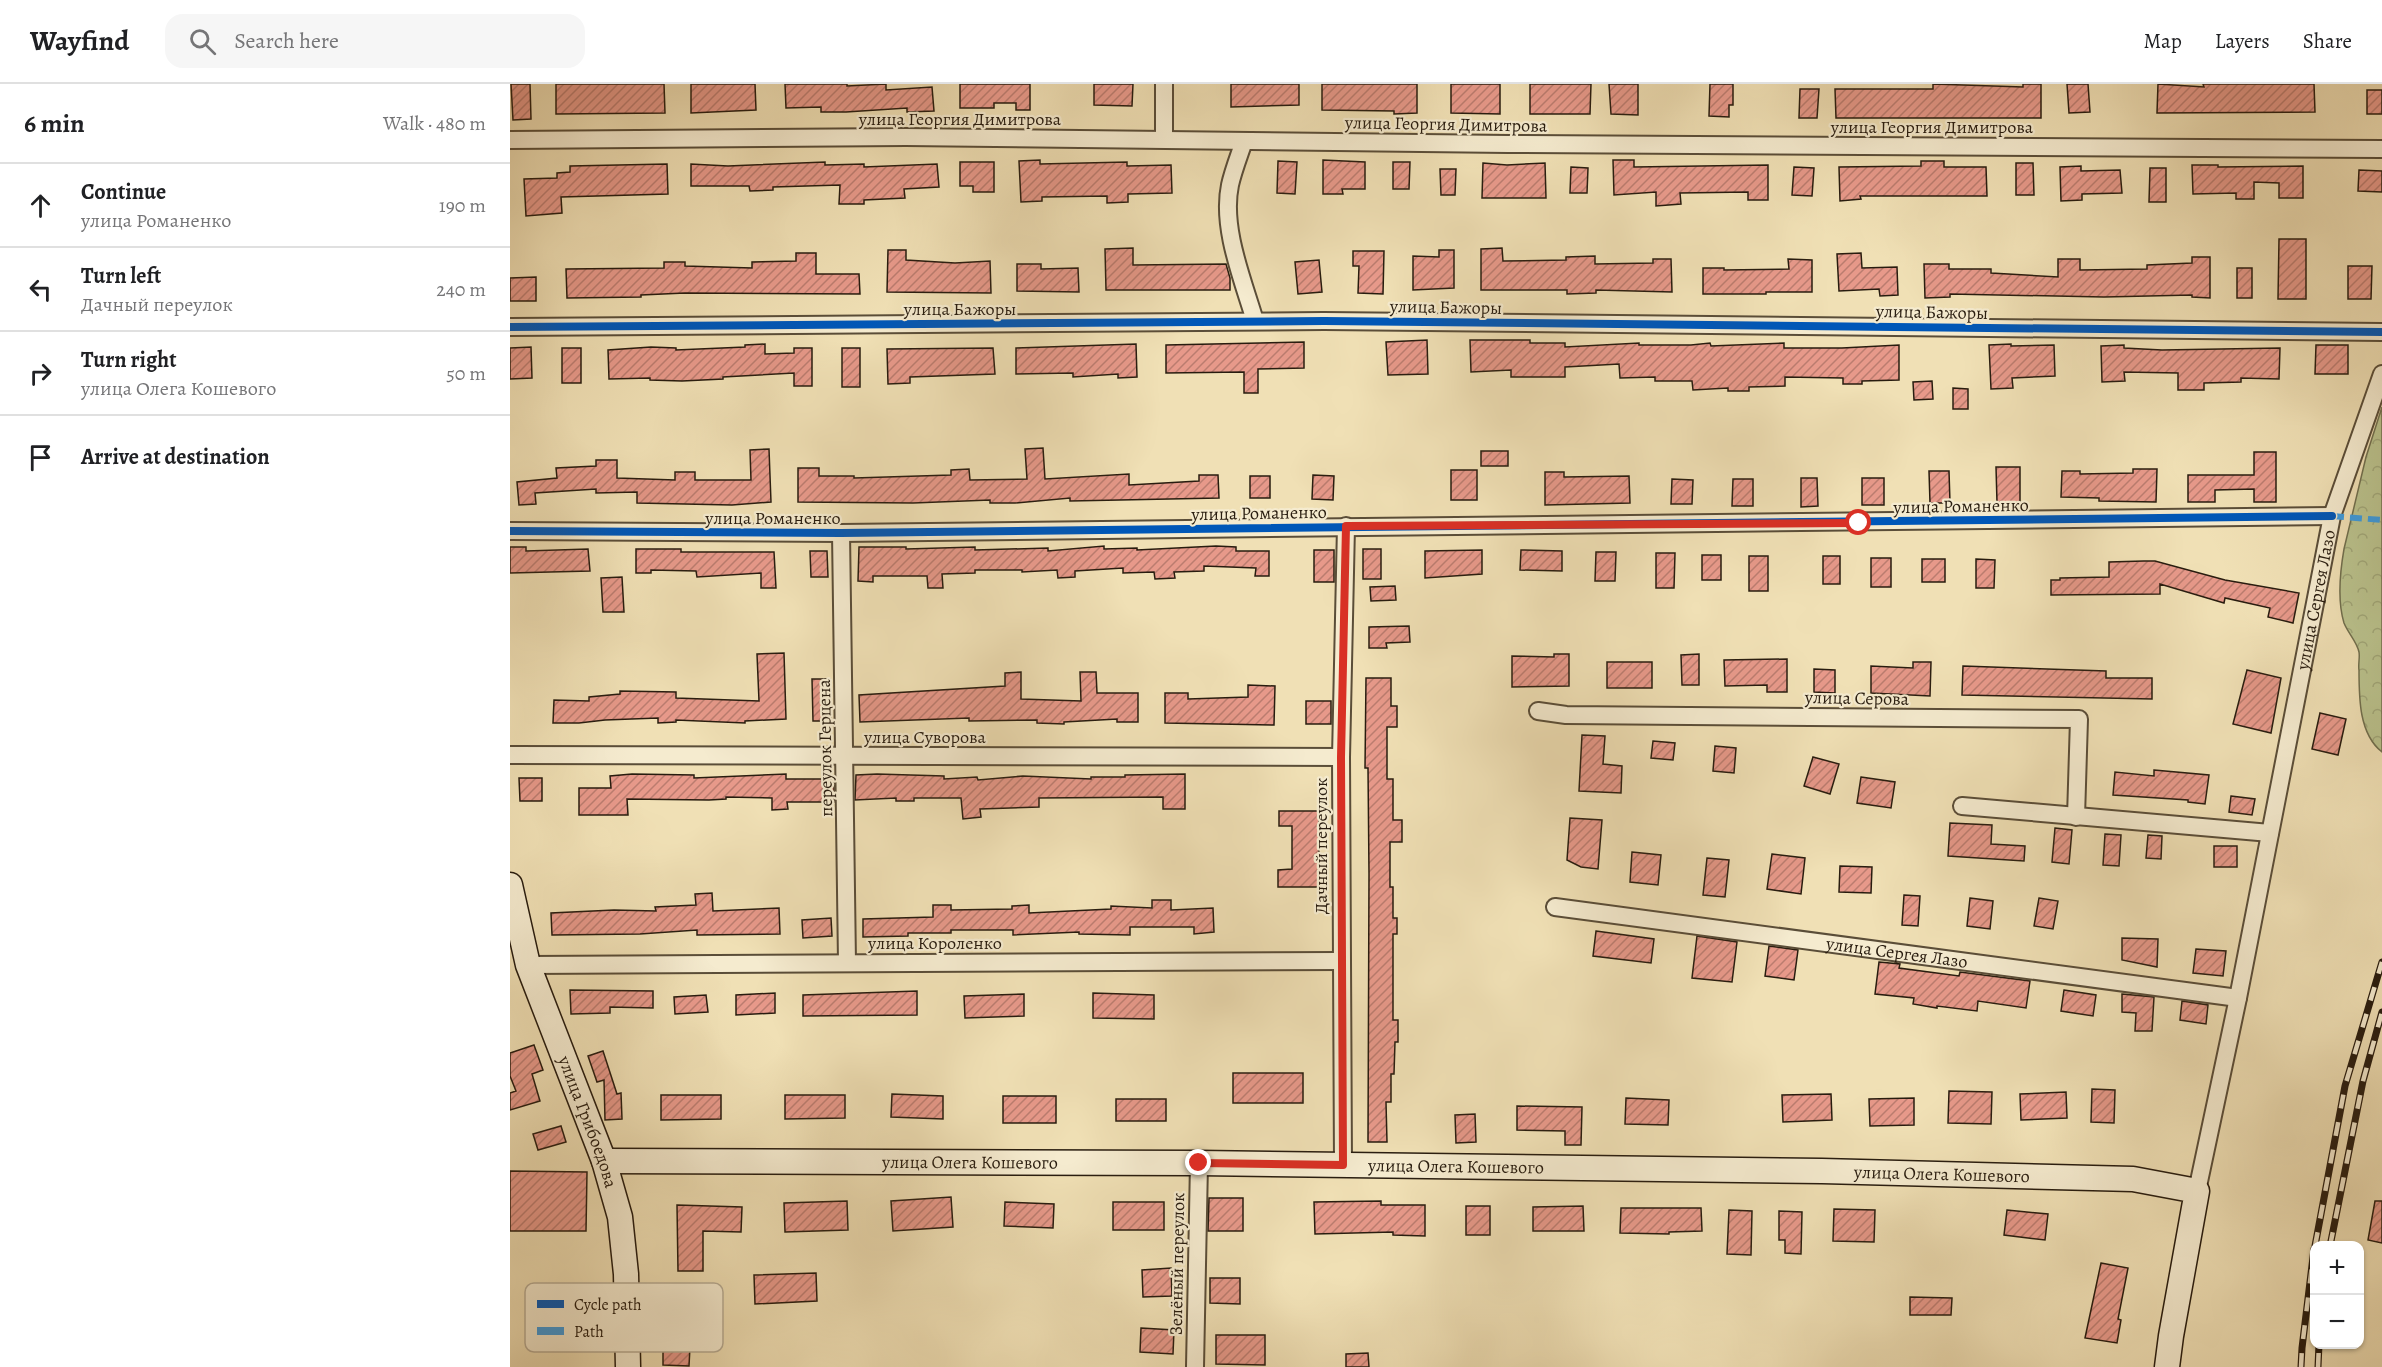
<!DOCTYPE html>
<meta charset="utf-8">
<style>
:root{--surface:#fff;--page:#f6f6f6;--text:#202124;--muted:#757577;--line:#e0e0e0}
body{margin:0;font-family:Alegreya,serif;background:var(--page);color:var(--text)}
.controls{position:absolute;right:18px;bottom:18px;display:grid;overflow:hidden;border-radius:12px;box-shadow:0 2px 4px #0004}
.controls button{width:54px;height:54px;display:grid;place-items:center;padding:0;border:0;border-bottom:2px solid var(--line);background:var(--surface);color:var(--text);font:30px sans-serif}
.stop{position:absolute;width:18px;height:18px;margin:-14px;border:4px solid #d93025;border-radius:50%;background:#fff}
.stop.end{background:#d93025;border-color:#fff;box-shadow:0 2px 6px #0008}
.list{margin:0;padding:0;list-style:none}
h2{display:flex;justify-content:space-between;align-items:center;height:78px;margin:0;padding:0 24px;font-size:26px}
h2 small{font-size:20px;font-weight:400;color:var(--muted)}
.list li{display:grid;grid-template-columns:39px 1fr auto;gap:18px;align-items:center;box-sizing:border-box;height:84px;padding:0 24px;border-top:2px solid var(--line)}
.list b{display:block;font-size:22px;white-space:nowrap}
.list p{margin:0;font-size:20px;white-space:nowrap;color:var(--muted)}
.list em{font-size:20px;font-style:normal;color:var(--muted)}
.icon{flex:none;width:33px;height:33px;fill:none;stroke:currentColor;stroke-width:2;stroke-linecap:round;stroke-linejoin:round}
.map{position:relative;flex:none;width:1872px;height:1283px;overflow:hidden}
header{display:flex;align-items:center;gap:36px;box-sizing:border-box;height:84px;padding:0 30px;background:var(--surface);border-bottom:2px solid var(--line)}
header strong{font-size:28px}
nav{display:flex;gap:33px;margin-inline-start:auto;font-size:21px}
.search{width:420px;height:54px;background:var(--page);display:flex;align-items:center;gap:15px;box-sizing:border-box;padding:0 21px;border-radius:18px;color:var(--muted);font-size:22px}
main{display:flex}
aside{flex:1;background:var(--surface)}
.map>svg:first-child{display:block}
.forest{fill:url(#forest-crowns);stroke:#716f4e;stroke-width:1.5}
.building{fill:url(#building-hatch);stroke:#281c0f;stroke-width:1.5}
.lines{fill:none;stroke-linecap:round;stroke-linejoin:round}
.street-casing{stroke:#5a4d38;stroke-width:20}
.secondary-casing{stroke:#281c0f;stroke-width:27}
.street{stroke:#f5ebcf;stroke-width:16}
.secondary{stroke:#f5ebcf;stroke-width:24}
.rail-casing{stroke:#281c0f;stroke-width:7}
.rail{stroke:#f5ebcf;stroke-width:4.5;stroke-dasharray:14;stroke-linecap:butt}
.quiet{stroke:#3d9bde;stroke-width:6;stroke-dasharray:12 6;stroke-linecap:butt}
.cycleway-casing{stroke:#f5ebcf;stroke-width:11}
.cycleway{stroke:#0057b8;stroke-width:8}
.route{stroke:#d93025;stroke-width:8}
.labels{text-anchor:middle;stroke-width:4.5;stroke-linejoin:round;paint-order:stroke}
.street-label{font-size:18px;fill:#281c0f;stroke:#f5ebcf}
.key{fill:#f5ebcf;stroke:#b8ad95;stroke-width:1.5}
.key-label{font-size:16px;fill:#281c0f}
</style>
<header>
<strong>Wayfind</strong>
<div class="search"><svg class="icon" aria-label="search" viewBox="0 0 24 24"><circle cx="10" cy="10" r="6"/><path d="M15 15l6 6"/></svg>Search here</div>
<nav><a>Map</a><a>Layers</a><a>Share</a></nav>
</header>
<main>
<aside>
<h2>6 min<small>Walk · 480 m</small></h2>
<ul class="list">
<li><svg class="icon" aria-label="ahead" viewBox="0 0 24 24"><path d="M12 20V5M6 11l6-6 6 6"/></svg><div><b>Continue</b><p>улица Романенко</p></div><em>190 m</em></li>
<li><svg class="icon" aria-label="left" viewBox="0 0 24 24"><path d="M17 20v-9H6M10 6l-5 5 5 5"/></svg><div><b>Turn left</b><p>Дачный переулок</p></div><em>240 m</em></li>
<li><svg class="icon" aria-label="right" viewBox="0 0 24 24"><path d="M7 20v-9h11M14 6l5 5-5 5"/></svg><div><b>Turn right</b><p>улица Олега Кошевого</p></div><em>50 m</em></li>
<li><svg class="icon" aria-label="arrive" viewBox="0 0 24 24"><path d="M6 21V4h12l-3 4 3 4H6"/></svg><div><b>Arrive at destination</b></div></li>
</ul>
</aside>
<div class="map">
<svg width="1872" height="1283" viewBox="0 0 1872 1283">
<defs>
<pattern id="forest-crowns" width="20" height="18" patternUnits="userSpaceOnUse" patternTransform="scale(1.5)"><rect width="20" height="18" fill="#bac28d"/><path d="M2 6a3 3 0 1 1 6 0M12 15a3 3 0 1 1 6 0" fill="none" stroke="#a0a678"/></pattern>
<pattern id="building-hatch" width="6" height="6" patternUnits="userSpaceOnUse" patternTransform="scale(1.5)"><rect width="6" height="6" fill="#e7998a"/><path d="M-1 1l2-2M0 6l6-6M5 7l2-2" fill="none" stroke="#bb7c6f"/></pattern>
</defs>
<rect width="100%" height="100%" fill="#f0e0b5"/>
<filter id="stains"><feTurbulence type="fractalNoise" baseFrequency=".00333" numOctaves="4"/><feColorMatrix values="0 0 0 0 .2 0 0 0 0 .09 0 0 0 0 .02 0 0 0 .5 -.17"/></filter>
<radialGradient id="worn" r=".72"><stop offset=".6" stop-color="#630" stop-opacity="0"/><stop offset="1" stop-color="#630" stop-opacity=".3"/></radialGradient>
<path class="forest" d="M1872 323V668C1849 650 1849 614 1849 586 1848 581 1850 573 1849 568 1847 558 1838 549 1834 539 1827 516 1830 488 1834 465L1856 373Z"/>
<path class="building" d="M1 0H20L21 35 3 36Z
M46 0H154L155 29 46 30Z
M181 0H245L246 26 181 29Z
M275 0H337V2L376 0V6L422 3 424 27 397 28V24L336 28H311V23L276 24Z
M450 0H520V26H506V19H484V24H450Z
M584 0H623L622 22 584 21Z
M721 0H789V21L721 23Z
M812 0H907V29L884 30V27L812 26Z
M941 0H990V30L941 29Z
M1020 0H1081L1080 30H1020Z
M1099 0H1128V31L1101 30Z
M1200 0H1223V21H1219V33L1199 32Z
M1423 0 1513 3V0H1531V34H1326L1325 5H1423Z
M1557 0H1578L1580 28 1559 29Z
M1648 0 1694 3 1693 0H1804L1805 28 1647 29Z
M1290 5H1309L1307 34H1289Z
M1857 6H1872V30H1857Z
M530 76V80L617 78V82L661 81 662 109 618 110V118L597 119V112L532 113V117L511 118 509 77Z
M813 76 855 78V105H832L833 110H813Z
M1103 76H1124V83L1258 81V116H1238V108L1170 109 1171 120 1146 122V108L1104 111Z
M768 77 787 78 785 110 767 109Z
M1411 77H1434V83H1476L1477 112H1350L1351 115 1330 117 1329 83 1411 82Z
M315 78V81L354 80V83L427 80 429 103 394 105 395 114 354 116V120H329L330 101 263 103V106L240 107 239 102H181V80L218 82Z
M450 78H484V108H463V102H450Z
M883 78H900L899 105H883Z
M973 79 997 81 1035 79 1036 114H972Z
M1506 79H1523L1524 111H1506Z
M157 80 158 110 51 113 52 129 16 132 14 95 47 94V89L60 88V82Z
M1682 81H1708V83L1793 82V114H1769V99L1744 98V115H1726V109L1683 110Z
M1571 82V87L1610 86 1612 109 1572 110V116L1551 117 1550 83Z
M1061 83 1078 84 1077 109H1060Z
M1284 83 1304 84 1302 112 1282 111Z
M1640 84H1656V118H1639Z
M930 85H946L945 111H931Z
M1849 86 1872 87V108L1848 107Z
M1769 155H1796V215H1768Z
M623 164V181L716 180 720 194V206H596L595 165Z
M992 164 993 177 1056 176V173L1085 172V180L1143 179V175H1161L1162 208 1086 206V209L1057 210V206H971V165Z
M378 166H396V176L445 179 480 177 481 209 377 208Z
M929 166H944V204L903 206V172L929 173Z
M843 167H874L873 210 848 209 849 182H843Z
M286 169H306V190H349L350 210 175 209 131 211V213L57 214 56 185 154 184V178H175V182L242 184V178L286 177Z
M1351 169 1352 184 1387 183 1388 211 1370 212 1369 205 1329 207 1327 170Z
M1682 173H1700V214L1682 213V211L1594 213 1440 210V213L1415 214 1414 180H1439V185H1481V189L1548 193V175H1570V186L1637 185V181L1682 179Z
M1278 175 1302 176V208H1256V210H1193V184H1214V186L1279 185Z
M809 176 812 208 788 210 785 178Z
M507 180H531V185L568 184 569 208 507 207Z
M1838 182H1862L1861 215H1838Z
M1727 184H1742V214H1727Z
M26 193V217H0V194Z
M917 256 918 290 878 291 876 258Z
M960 256H1020V259H1055V263L1129 259V261H1181L1200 259 1201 262 1274 259V264H1332L1389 261V296L1352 297V300H1333V294L1275 293V302L1239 303V307H1218V304L1183 306 1182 297H1145V293L1110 294 1109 280 1055 283V293H1001V286L961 288Z
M794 258V284L748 285V309H734V288L656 289V261Z
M255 260V270L284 269V264H302V302H284V289L213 293V295L172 297 140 296V294L99 295 98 266 141 263 166 264V266L235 263V261Z
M626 260 627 293 608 294V290L563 293V289L506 290V264Z
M1501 260V262L1544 261 1545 292 1502 294 1503 304 1481 305 1479 261Z
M1614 261V264L1652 266 1770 264 1769 295 1731 294V298L1694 299V306H1668V289L1614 288 1615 297 1592 298 1591 262Z
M1806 261H1838V290H1805Z
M21 263 22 294 0 295V264Z
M52 264H71V299H52Z
M332 264H350V303H332Z
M483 264 485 290 400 293V299L378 300 377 265Z
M1422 297 1423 315 1404 316 1403 298Z
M1443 304 1458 305V325H1443Z
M533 364 535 395 619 390V401L689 397V391H708L709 414 560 417V414L505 419H480V416L403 419 288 418V384H309V392H344V394L441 391V386L459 385 460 396 517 395 515 365Z
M259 365 261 418 222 421 127 419V408L86 409V405L25 409 26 420 9 421 7 398 47 394 46 384 86 382V376H107V394L165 396V388H185V396H241L240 366Z
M971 367H998V382H971Z
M1744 368H1766V418H1744V405L1705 406V418H1678V391H1744Z
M1486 383H1510V418H1487Z
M1623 385H1647L1646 418 1589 417V414L1551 413 1552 387H1570V390L1623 389Z
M941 386H967V416H941Z
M1419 387H1439L1440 419H1420Z
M1035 388H1054V393L1119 392 1120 419 1035 421Z
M803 391 824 392 823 416 802 415Z
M740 392H760V414H740Z
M1291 394H1307L1308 422 1291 423Z
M1352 394H1374V421H1352Z
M1162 395 1183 396 1182 420H1161Z
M1223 395H1243V422H1222Z
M594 462V465L627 464V466L706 462 726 463V467H759V492H745L746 484 694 482V487L664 488 665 494 645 495 644 488 613 489V484L565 487V493L548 494 547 486 512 488V486H465V489L432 490 433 504H418L417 492H363V498L348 497 349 463H396V465L465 463V466L538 464V467Z
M0 463H16V467L78 465 80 487 0 489Z
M126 465H171V468H264L266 504H251V489L187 493 186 487 141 486V489H126Z
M853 465H871V495H853Z
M804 466H824V498H804Z
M972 466V490L915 494V467Z
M1011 466 1052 467V487L1010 486Z
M300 467H317L318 493H301Z
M1086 468H1106L1105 497H1085Z
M1146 469H1165L1164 504H1146Z
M1192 471H1211V496H1192Z
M1239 472H1258V507H1239Z
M1313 472H1330V500H1313Z
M1361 474H1381V503H1361Z
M1412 475H1435V498H1412Z
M1466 475 1485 476 1484 504H1466Z
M1634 477H1645L1715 496 1789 509 1783 539 1758 533 1760 524 1715 514 1714 519 1650 500V510L1541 511V496H1550V494L1599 493V478Z
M112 493 114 528H93L91 494Z
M885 502 886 516 861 517 860 503Z
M899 542 900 558 876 559 877 564H859V543Z
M274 569 276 635 235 637V639L166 636V638L148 639V634L95 636 69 639H43L44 616 79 617V613L110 610V607L166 608V614L249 617 247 570Z
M1044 570H1059V602L1002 603V572L1044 573Z
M1189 570V601H1172L1171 571Z
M1277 575V608H1257V601L1215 602 1214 576Z
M1097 578H1142V604H1097Z
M1403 578H1421L1420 612 1361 609V582L1403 584Z
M1453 582 1596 587V594H1642V615L1452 611Z
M1304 585 1325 586V609L1304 608Z
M1737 586 1771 594 1761 649 1723 640Z
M511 588V615L571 617 570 588H586L587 609H628V638H607V635L554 638V640L527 639V636L459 637V634L350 638 349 611 495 602V589Z
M856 594H881V622H887V643H877V695H883V736H892V758H880V803H883V834H887V850H883V936H888V958H885L884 990H881V1018H876L877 1058H858L859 790 858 684H855Z
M302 595H320L321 637H303Z
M738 601 765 602 764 641 655 639V609H678V615L738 613Z
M796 617H821V640H796Z
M1810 629 1836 635 1828 671 1802 665Z
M1072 651 1095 652 1093 680 1112 682 1111 709 1069 707Z
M1143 657 1165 659 1163 676 1141 674Z
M1205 662 1226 664 1224 689 1203 687Z
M1303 673 1329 680 1320 710 1294 702Z
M1644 686 1699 691 1695 720 1678 718V716L1603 711 1605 688 1644 692Z
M122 690 184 691V694L276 690V695H324V718H277L278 725 262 726V714L216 713V715L199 716 117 715 118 731H69V704H101L100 692Z
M367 690 434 692V695L467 693 468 696 513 692 581 695V693H615V691L675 690V725H653V713L529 714V723L470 725 471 733 453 735 451 714H404V717H386V714L345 716 346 691Z
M1351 693 1385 698 1381 724 1347 719Z
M9 694H32V717H10Z
M1721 712 1745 715 1742 731 1719 728Z
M769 727H809V803H768V786L782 785V742H769Z
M1060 734 1092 736 1088 785 1071 783 1057 776Z
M1440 739 1482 741 1481 760 1515 762 1514 777 1438 772Z
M1545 744 1562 746 1559 780 1542 778Z
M1595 750 1611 751 1609 782 1593 781Z
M1638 751 1652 752 1651 775 1636 774Z
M1704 762H1727V783H1704Z
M1122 768 1151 771 1148 801 1120 798Z
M1262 770 1295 774 1291 810 1257 805Z
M1197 774 1219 776 1215 813 1193 811Z
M1330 782 1362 783 1361 809 1329 808Z
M202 809 203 827 269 824 270 850 187 851V846L130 850 42 851 41 829 104 826 146 827 145 823 186 821 185 810Z
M1394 811 1410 812 1408 842 1392 841Z
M1460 814 1483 817 1480 845 1457 842Z
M1529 814 1548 817 1543 845 1524 842Z
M642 816H661V826L703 824 704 848 684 850V843H620V851L569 850V848L503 851V846H441V849H398V852L353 853V835L423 833V821H441V826L502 825V822L519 821V829L601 825V822L642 824Z
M321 834 322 852 293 854 292 836Z
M1086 847 1144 855 1141 879 1083 872Z
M1187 852 1227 858 1222 898 1182 894Z
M1612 854 1648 855 1647 883 1612 876Z
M1259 862 1288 866 1284 896 1255 892Z
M1686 865 1716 867 1713 892 1683 889Z
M1369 878 1390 880 1389 884 1449 892 1450 888 1520 897 1516 924 1468 917 1467 927 1427 922V924L1403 920 1404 914 1365 910Z
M60 906 143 907V924L100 923V929L61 930Z
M1554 906 1586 911 1583 932 1551 927Z
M407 907V931L293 932V911Z
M265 909V929L226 931V911Z
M583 909 644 911V935L583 934Z
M514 910V932L455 934 454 912Z
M1612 910 1644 913 1642 947H1625L1626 929 1612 928Z
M196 911 198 928 165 930 164 913Z
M1672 917 1698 921 1696 940 1670 936Z
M24 961 33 986 22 990 30 1017 0 1026V1009L6 1007 0 992V969Z
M93 967 107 1010 111 1009 112 1035 95 1036 94 996 87 998 78 972Z
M723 989H793V1019H723Z
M1582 1005 1605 1006 1604 1039 1581 1038Z
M1439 1007 1482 1008 1481 1040 1438 1039Z
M1556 1008 1557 1034 1511 1036 1510 1010Z
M382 1010 433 1012V1035L381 1033Z
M1321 1010 1322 1036 1273 1038 1272 1011Z
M151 1011H211V1035L151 1036Z
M275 1011H335V1034L275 1035Z
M493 1012H546V1039H493Z
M1116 1014 1159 1016 1158 1041 1115 1040Z
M1404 1014V1041L1360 1042 1359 1015Z
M606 1015H656V1037H606Z
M1007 1022 1072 1023 1071 1061H1055V1047L1007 1046Z
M965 1030 966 1058 946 1059 945 1031Z
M51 1042 56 1058 28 1066 23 1050Z
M0 1087 77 1088 76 1147H0Z
M441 1113 443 1143 383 1147 381 1117Z
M699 1114H733V1147H698Z
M337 1117 338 1146 275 1148 274 1119Z
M871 1117V1121H915V1152L883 1151V1148L805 1150 804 1118Z
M1865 1117H1872V1159L1858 1156Z
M495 1118 544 1120 543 1144 494 1142Z
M603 1118H654V1146H603Z
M167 1121 232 1123 231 1148 193 1147V1187H168Z
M956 1122H980V1151H956Z
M1073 1122 1074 1147H1023V1123Z
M1111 1124H1191L1192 1147 1159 1148V1150L1110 1149Z
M1324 1125 1365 1126 1364 1158 1323 1157Z
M1219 1126 1242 1127 1241 1171 1217 1170Z
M1497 1126 1538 1130 1535 1156 1494 1151Z
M1269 1127 1292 1128 1291 1170 1275 1169V1156H1269Z
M1591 1179 1618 1184 1608 1235 1611 1236 1607 1259 1575 1254Z
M661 1184 662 1212 633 1213 632 1186Z
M306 1189 307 1217 245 1220 244 1191Z
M700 1194H730V1220L700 1219Z
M1400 1213 1442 1214 1441 1231H1400Z
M631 1244 664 1246 663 1270 630 1268Z
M706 1251H755V1281L706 1280Z
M153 1263H180L179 1282 153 1281Z
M858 1269 859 1283H836V1270Z"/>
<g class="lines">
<g class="street-casing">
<g id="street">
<path d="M654 0V55"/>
<path d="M0 56 396 53 998 60 1872 65"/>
<path d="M734 57C729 72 723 87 720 101 711 144 733 196 745 237"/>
<path d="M0 243 814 237 1872 248"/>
<path d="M0 447 331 449 1822 432"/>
<path d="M331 449 337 878"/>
<path d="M1028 627 1056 631 1569 635 1566 733"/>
<path d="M0 671 831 673"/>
<path d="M1452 722 1760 749"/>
<path id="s1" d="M1045 823 1728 914"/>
<path d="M18 881 831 877"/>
<path d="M833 1081 831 673 836 442"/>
<path id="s2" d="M1687 1107 1728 914 1822 432 1872 290"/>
<path d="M685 1283 689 1079"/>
</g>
</g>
<g class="secondary-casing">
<g id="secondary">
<path id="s3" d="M0 801 18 881 94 1077 110 1133 116 1190 118 1283"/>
<path id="s4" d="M94 1077 689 1079 1312 1087 1623 1095 1687 1107 1661 1252 1657 1283"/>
</g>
</g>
<use href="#street" class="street"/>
<use href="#secondary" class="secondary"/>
<g class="rail-casing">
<path id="rail" d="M1805 1162 1835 1002 1872 878
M1820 1162 1853 997 1872 928
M1791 1283 1792 1264 1804 1165
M1808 1283 1809 1260"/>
</g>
<use href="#rail" class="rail"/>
<path class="quiet" d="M1822 432 1872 436"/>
<g class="cycleway-casing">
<path id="cycleway" d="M0 243 814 237 1872 248
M0 447 331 449 1822 432"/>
</g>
<use href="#cycleway" class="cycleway"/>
</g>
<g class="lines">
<path class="route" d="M689 1079 833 1081 831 673 836 442 1349 439"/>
</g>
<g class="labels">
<g class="street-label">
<text x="450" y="41">улица Георгия Димитрова</text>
<text transform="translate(936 40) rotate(1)" y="6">улица Георгия Димитрова</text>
<text x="1422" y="49">улица Георгия Димитрова</text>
<text transform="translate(936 223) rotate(1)" y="6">улица Бажоры</text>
<text x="450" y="231">улица Бажоры</text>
<text transform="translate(1422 228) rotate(1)" y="6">улица Бажоры</text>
<text transform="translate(1451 422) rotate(-1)" y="6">улица Романенко</text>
<text transform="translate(749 429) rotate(-1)" y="6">улица Романенко</text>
<text x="263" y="440">улица Романенко</text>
<text dy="6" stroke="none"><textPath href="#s2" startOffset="603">улица Сергея Лазо</textPath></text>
<text transform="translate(1347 614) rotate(1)" y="6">улица Серова</text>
<text x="415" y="659">улица Суворова</text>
<text transform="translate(315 664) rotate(-91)" y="6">переулок Герцена</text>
<text transform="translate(811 762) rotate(-90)" y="6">Дачный переулок</text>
<text x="425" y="865">улица Короленко</text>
<text dy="6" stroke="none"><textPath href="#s1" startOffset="345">улица Сергея Лазо</textPath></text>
<text dy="6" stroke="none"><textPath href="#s3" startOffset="250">улица Грибоедова</textPath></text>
<text dy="6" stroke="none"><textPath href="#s4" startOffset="366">улица Олега Кошевого</textPath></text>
<text dy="6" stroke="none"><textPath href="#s4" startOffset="852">улица Олега Кошевого</textPath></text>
<text dy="6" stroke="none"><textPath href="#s4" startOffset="1338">улица Олега Кошевого</textPath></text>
<text transform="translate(667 1180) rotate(-89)" y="6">Зелёный переулок</text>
</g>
</g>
<rect x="15" y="1199" width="198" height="69" rx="9" class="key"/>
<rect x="27" y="1216" width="27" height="8" fill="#0057b8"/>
<rect x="27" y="1243" width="27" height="8" fill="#3d9bde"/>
<g class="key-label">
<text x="64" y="1226">Cycle path</text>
<text x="64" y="1253">Path</text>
</g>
<rect width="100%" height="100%" filter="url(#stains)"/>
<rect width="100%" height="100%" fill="url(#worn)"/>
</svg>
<div class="controls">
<button>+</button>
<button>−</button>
</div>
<div class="stop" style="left:1349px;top:439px"></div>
<div class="stop end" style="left:689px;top:1079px"></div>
</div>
</main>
